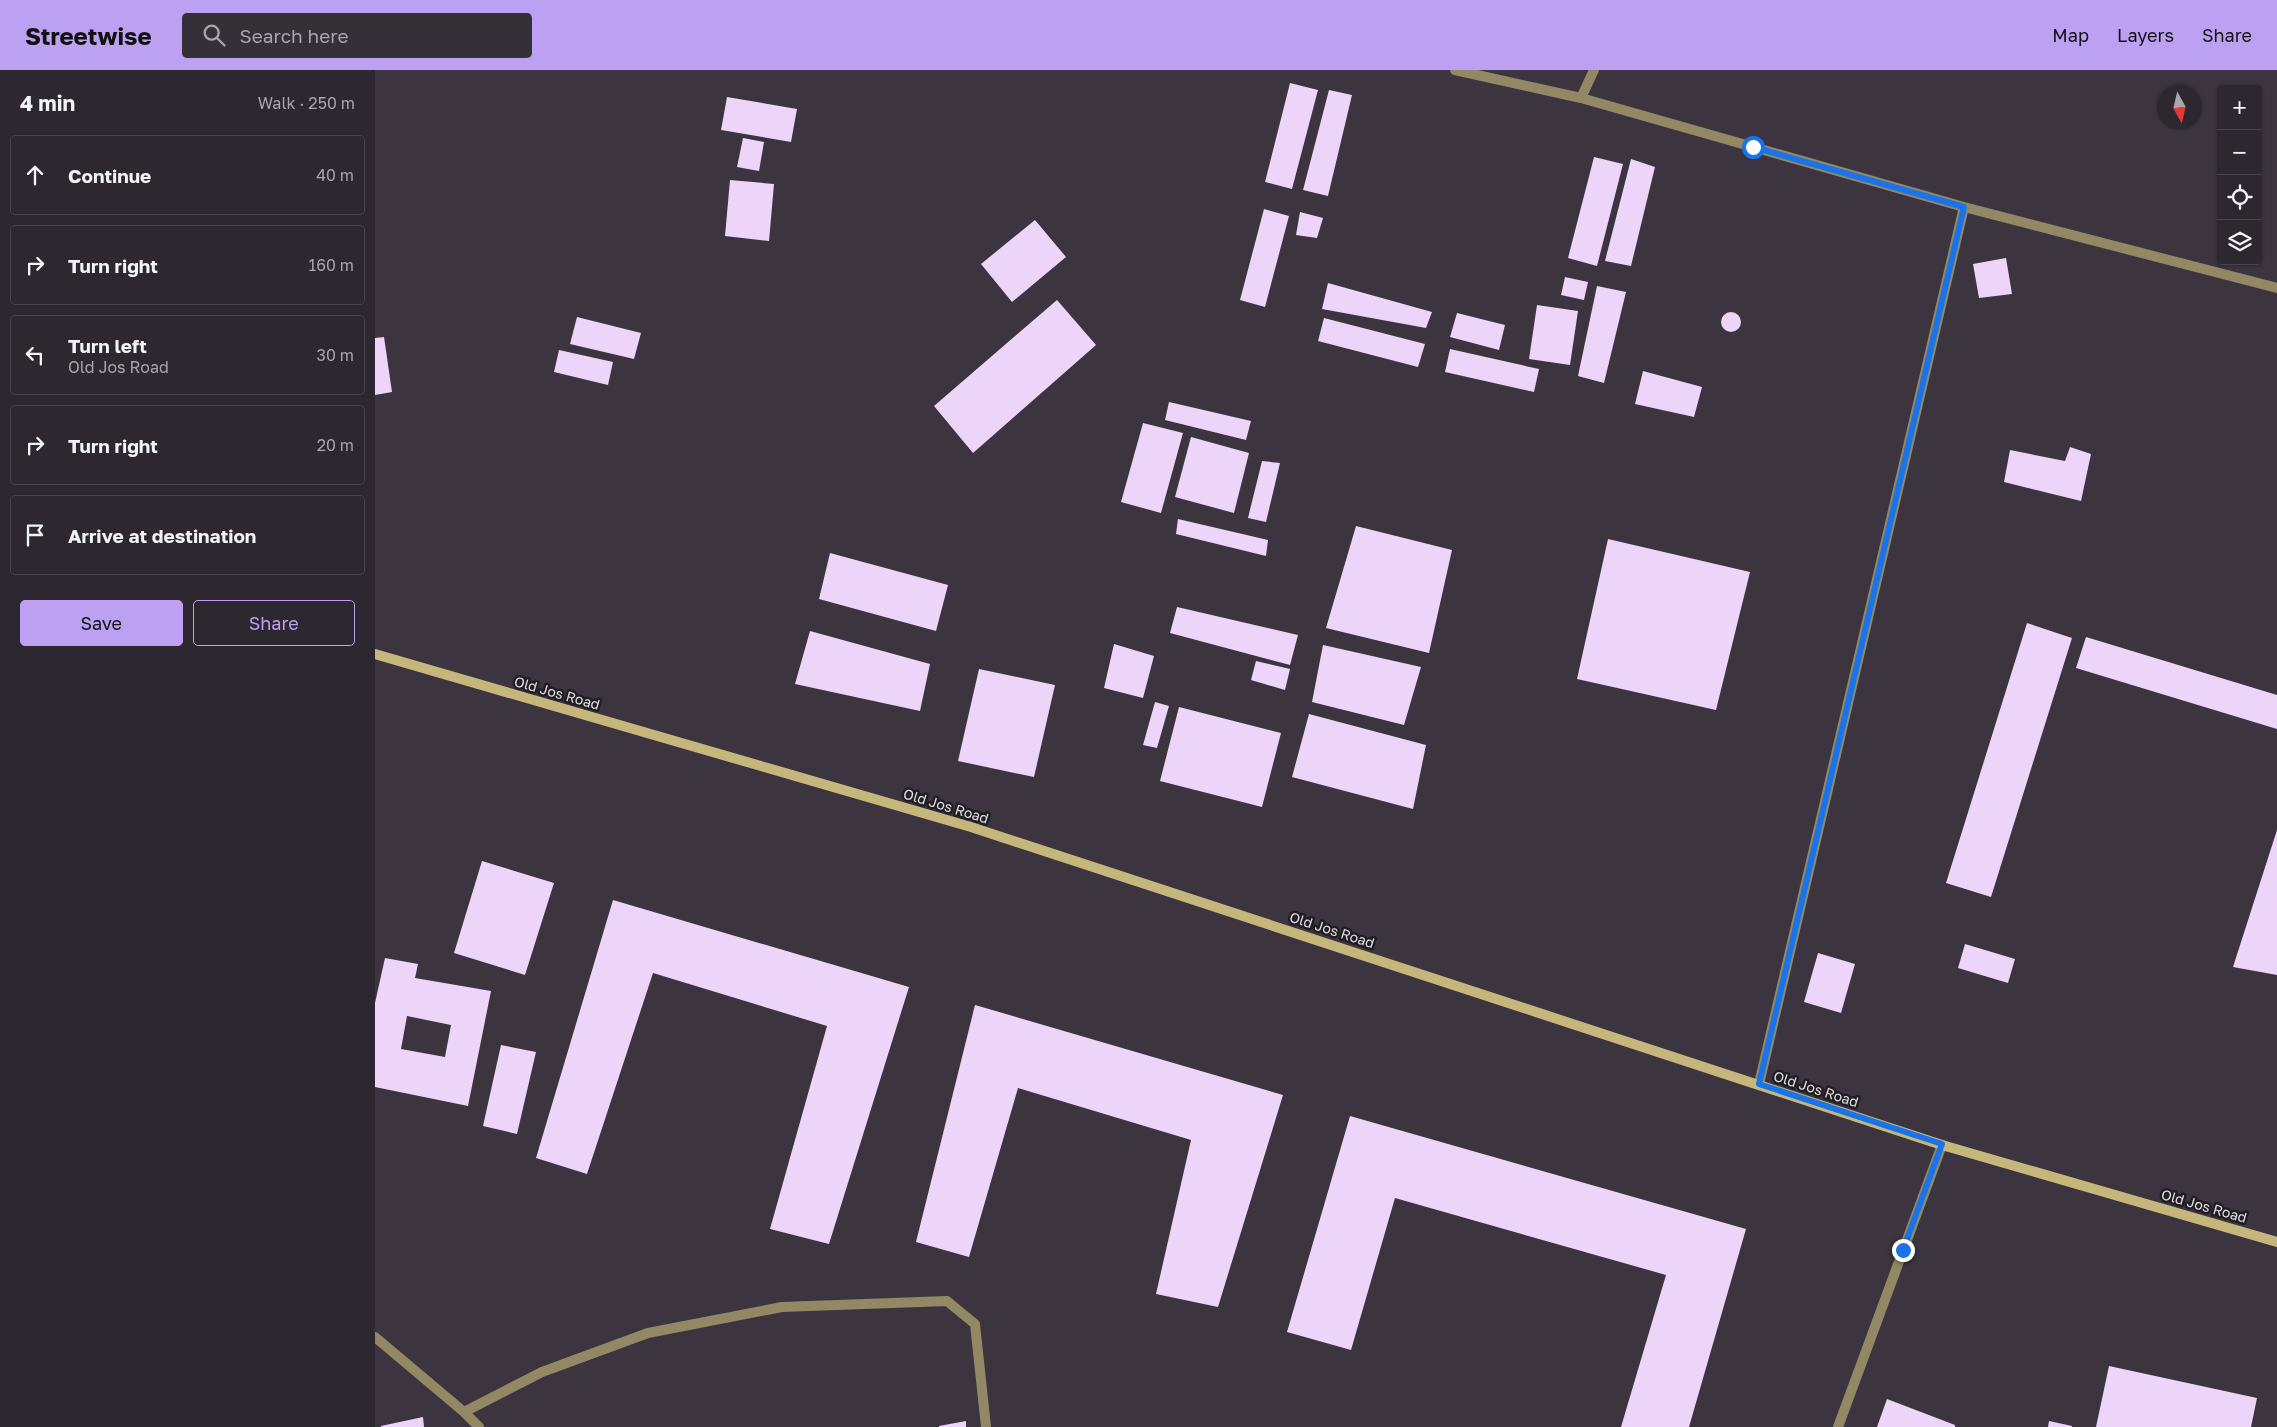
<!DOCTYPE html>
<meta charset="utf-8">
<style>
:root{--surface:#2d2830;--page:#353038;--text:#f1f3f6;--muted:#a7a6ab;--line:#48444c;--accent:#bca0f2}
body{margin:0;font-family:"Golos Text",sans-serif;background:var(--page);color:var(--text)}
.controls{position:absolute;right:15px;top:15px;display:grid;overflow:hidden;border-radius:5px;box-shadow:0 1px 4px #0004}
.controls button{width:45px;height:45px;display:grid;place-items:center;padding:0;border:0;border-bottom:1px solid var(--line);background:var(--surface);color:var(--text);font:25px sans-serif}
.compass{position:absolute;left:1782px;top:15px;width:45px;height:45px;border-radius:50%;background:var(--surface);box-shadow:0 1px 4px #0004;rotate:172deg}
.stop{position:absolute;width:15px;height:15px;margin:-11px;border:4px solid #1a73e8;border-radius:50%;background:#fff}
.stop.end{background:#1a73e8;border-color:#fff;box-shadow:0 1px 5px #0008}
.list{margin:0;padding:0;list-style:none}
h2{display:flex;justify-content:space-between;align-items:center;height:65px;margin:0;padding:0 20px;font-size:21px}
h2 small{font-size:16px;font-weight:400;color:var(--muted)}
.list li{display:grid;grid-template-columns:32px 1fr auto;gap:15px;align-items:center;box-sizing:border-box;height:80px;margin:0 10px 10px;padding:0 10px;border:1px solid var(--line);border-radius:5px}
.list b{display:block;font-size:19px;white-space:nowrap}
.list p{margin:0;font-size:16px;white-space:nowrap;color:var(--muted)}
.list em{font-size:16px;font-style:normal;color:var(--muted)}
.actions{display:flex;gap:10px;padding:15px 20px}
.actions a{flex:1;padding:11px 0;border:1px solid var(--accent);border-radius:5px;text-align:center;font-size:18px;color:var(--accent)}
.actions .main{background:var(--accent);color:#111}
.icon{flex:none;width:28px;height:28px;fill:none;stroke:currentColor;stroke-width:2;stroke-linecap:round;stroke-linejoin:round}
.map{position:relative;flex:none;width:1902px;height:1357px;overflow:hidden}
header{display:flex;align-items:center;gap:30px;box-sizing:border-box;height:70px;padding:0 25px;background:var(--accent);color:#111}
header strong{font-size:24px}
nav{display:flex;gap:28px;margin-inline-start:auto;font-size:18px}
.search{width:350px;height:45px;background:var(--page);display:flex;align-items:center;gap:12px;box-sizing:border-box;padding:0 18px;border-radius:5px;color:var(--muted);font-size:19px}
main{display:flex}
aside{flex:1;background:var(--surface)}
.map>svg:first-child{display:block}
.building{fill:#edd4f9;fill-rule:evenodd}
.lines{fill:none;stroke-linecap:round;stroke-linejoin:round}
.street{stroke:#928964;stroke-width:10}
.secondary{stroke:#c5b67b;stroke-width:10}
.route{stroke:#1a73e8;stroke-width:6}
.labels{text-anchor:middle;stroke-width:5;stroke-linejoin:round;paint-order:stroke}
.street-label{font-size:14px;fill:#e2dde4;stroke:#211e23}
</style>
<header>
<strong>Streetwise</strong>
<div class="search"><svg class="icon" aria-label="search" viewBox="0 0 24 24"><circle cx="10" cy="10" r="6"/><path d="M15 15l6 6"/></svg>Search here</div>
<nav><a>Map</a><a>Layers</a><a>Share</a></nav>
</header>
<main>
<aside>
<h2>4 min<small>Walk · 250 m</small></h2>
<ul class="list">
<li><svg class="icon" aria-label="ahead" viewBox="0 0 24 24"><path d="M12 20V5M6 11l6-6 6 6"/></svg><div><b>Continue</b></div><em>40 m</em></li>
<li><svg class="icon" aria-label="right" viewBox="0 0 24 24"><path d="M7 20v-9h11M14 6l5 5-5 5"/></svg><div><b>Turn right</b></div><em>160 m</em></li>
<li><svg class="icon" aria-label="left" viewBox="0 0 24 24"><path d="M17 20v-9H6M10 6l-5 5 5 5"/></svg><div><b>Turn left</b><p>Old Jos Road</p></div><em>30 m</em></li>
<li><svg class="icon" aria-label="right" viewBox="0 0 24 24"><path d="M7 20v-9h11M14 6l5 5-5 5"/></svg><div><b>Turn right</b></div><em>20 m</em></li>
<li><svg class="icon" aria-label="arrive" viewBox="0 0 24 24"><path d="M6 21V4h12l-3 4 3 4H6"/></svg><div><b>Arrive at destination</b></div></li>
</ul>
<div class="actions"><a class="main">Save</a><a>Share</a></div>
</aside>
<div class="map">
<svg width="1902" height="1357" viewBox="0 0 1902 1357">
<rect width="100%" height="100%" fill="#3c3540"/>
<path class="building" d="M915 13 943 20 917 119 890 112Z
M954 20 977 25 953 126 928 120Z
M352 27 422 39 416 72 346 60Z
M368 68 389 72 384 101 362 97Z
M1219 87 1248 94 1222 196 1193 188Z
M1256 89 1280 97 1256 196 1230 191Z
M355 110 399 114 394 171 350 166Z
M889 139 914 146 890 237 865 230Z
M925 142 948 148 942 168 921 165Z
M660 150 691 187 637 232 606 194Z
M1631 188 1637 224 1604 228 1598 194Z
M1190 207 1213 212 1209 230 1186 225Z
M953 213 1057 242 1051 258 947 239Z
M1222 216 1251 222 1229 313 1203 306Z
M682 230 721 275 598 383 559 336Z
M1162 235 1203 241 1195 295 1154 289Z
M1346 252a10 10 0 1 1 20 0a10 10 0 1 1-20 0Z
M1082 243 1130 255 1124 280 1075 267Z
M202 247 266 263 259 289 195 274Z
M949 248 1050 274 1043 297 943 271Z
M9 267 17 322 0 325V268Z
M1075 279 1164 299 1159 322 1070 302Z
M184 280 238 292 233 315 179 302Z
M1268 301 1327 317 1319 347 1260 334Z
M794 332 876 351 871 370 790 350Z
M768 353 808 363 786 443 746 432Z
M816 367 874 383 859 443 800 427Z
M1695 377 1716 384 1706 431 1629 412 1635 380 1690 391Z
M887 391 905 393 891 452 873 448Z
M803 449 893 470 891 486 801 464Z
M981 456 1077 480 1054 583 951 558Z
M1233 469 1375 502 1341 640 1202 609Z
M455 483 573 515 561 561 444 529Z
M802 537 923 565 915 595 795 563Z
M1652 553 1697 568 1616 827 1571 813Z
M435 561 555 594 545 641 420 614Z
M1711 567 1902 625V659L1701 598Z
M739 574 779 586 768 628 729 618Z
M948 575 1046 597 1029 655 937 632Z
M881 591 915 599 910 620 876 610Z
M604 599 680 615 659 707 583 691Z
M780 632 794 636 782 678 768 675Z
M804 637 906 663 887 737 785 711Z
M934 644 1051 675 1038 739 917 707Z
M1902 760V905L1858 897Z
M107 791 179 813 150 905 79 883Z
M238 830 534 917 454 1174 395 1159 452 956 278 903 212 1104 161 1088Z
M1590 874 1640 889 1633 913 1583 898Z
M1443 883 1480 894 1466 943 1429 932Z
M10 888 43 894 40 908 116 921 93 1036 0 1017V933ZM32 946 76 955 70 987 26 979Z
M600 935 908 1025 843 1237 781 1224 816 1070 643 1018 594 1187 541 1172Z
M126 975 161 982 142 1064 108 1056Z
M975 1046 1371 1159 1314 1357H1246L1291 1205 1020 1128 976 1280 912 1262Z
M1734 1296 1882 1328 1876 1357H1721Z
M1512 1329 1580 1355V1357H1502Z
M48 1347 49 1357H6V1356Z
M591 1351V1357H564V1356Z
M1674 1351 1697 1356V1357H1673Z"/>
<g class="lines">
<path class="street" d="M1080 0 1206 28 1589 137 1902 218
M1206 28 1219 0
M1384 1014 1589 137
M0 1267 89 1342 104 1357
M89 1342 167 1302 273 1263 407 1237 572 1231 600 1254 611 1357
M1463 1357 1567 1075"/>
<path class="secondary" d="M0 584 596 757 1567 1075 1902 1172"/>
</g>
<g class="lines">
<path class="route" d="M1378 77 1589 137 1384 1014 1567 1074 1528 1180"/>
</g>
<g class="labels">
<g class="street-label">
<text transform="translate(182 623) rotate(16)" y="5">Old Jos Road</text>
<text transform="translate(571 736) rotate(17)" y="5">Old Jos Road</text>
<text transform="translate(957 860) rotate(18)" y="5">Old Jos Road</text>
<text transform="translate(1441 1019) rotate(18)" y="5">Old Jos Road</text>
<text transform="translate(1829 1136) rotate(16)" y="5">Old Jos Road</text>
</g>
</g>
</svg>
<div class="controls">
<button>+</button>
<button>−</button>
<button><svg class="icon" aria-label="locate" viewBox="0 0 24 24"><circle cx="12" cy="12" r="6"/><path d="M12 2v4M12 18v4M2 12h4M18 12h4"/></svg></button>
<button><svg class="icon" aria-label="layers" viewBox="0 0 24 24"><path d="M12 4l9 5-9 5-9-5zM3 14l9 5 9-5"/></svg></button>
</div>
<svg class="compass" viewBox="-18 -18 36 36"><path d="M0-13l5 13h-10z" fill="#e53935"/><path d="M0 13l5-13h-10z" fill="#a7a6ab"/></svg>
<div class="stop" style="left:1378px;top:77px"></div>
<div class="stop end" style="left:1528px;top:1180px"></div>
</div>
</main>
